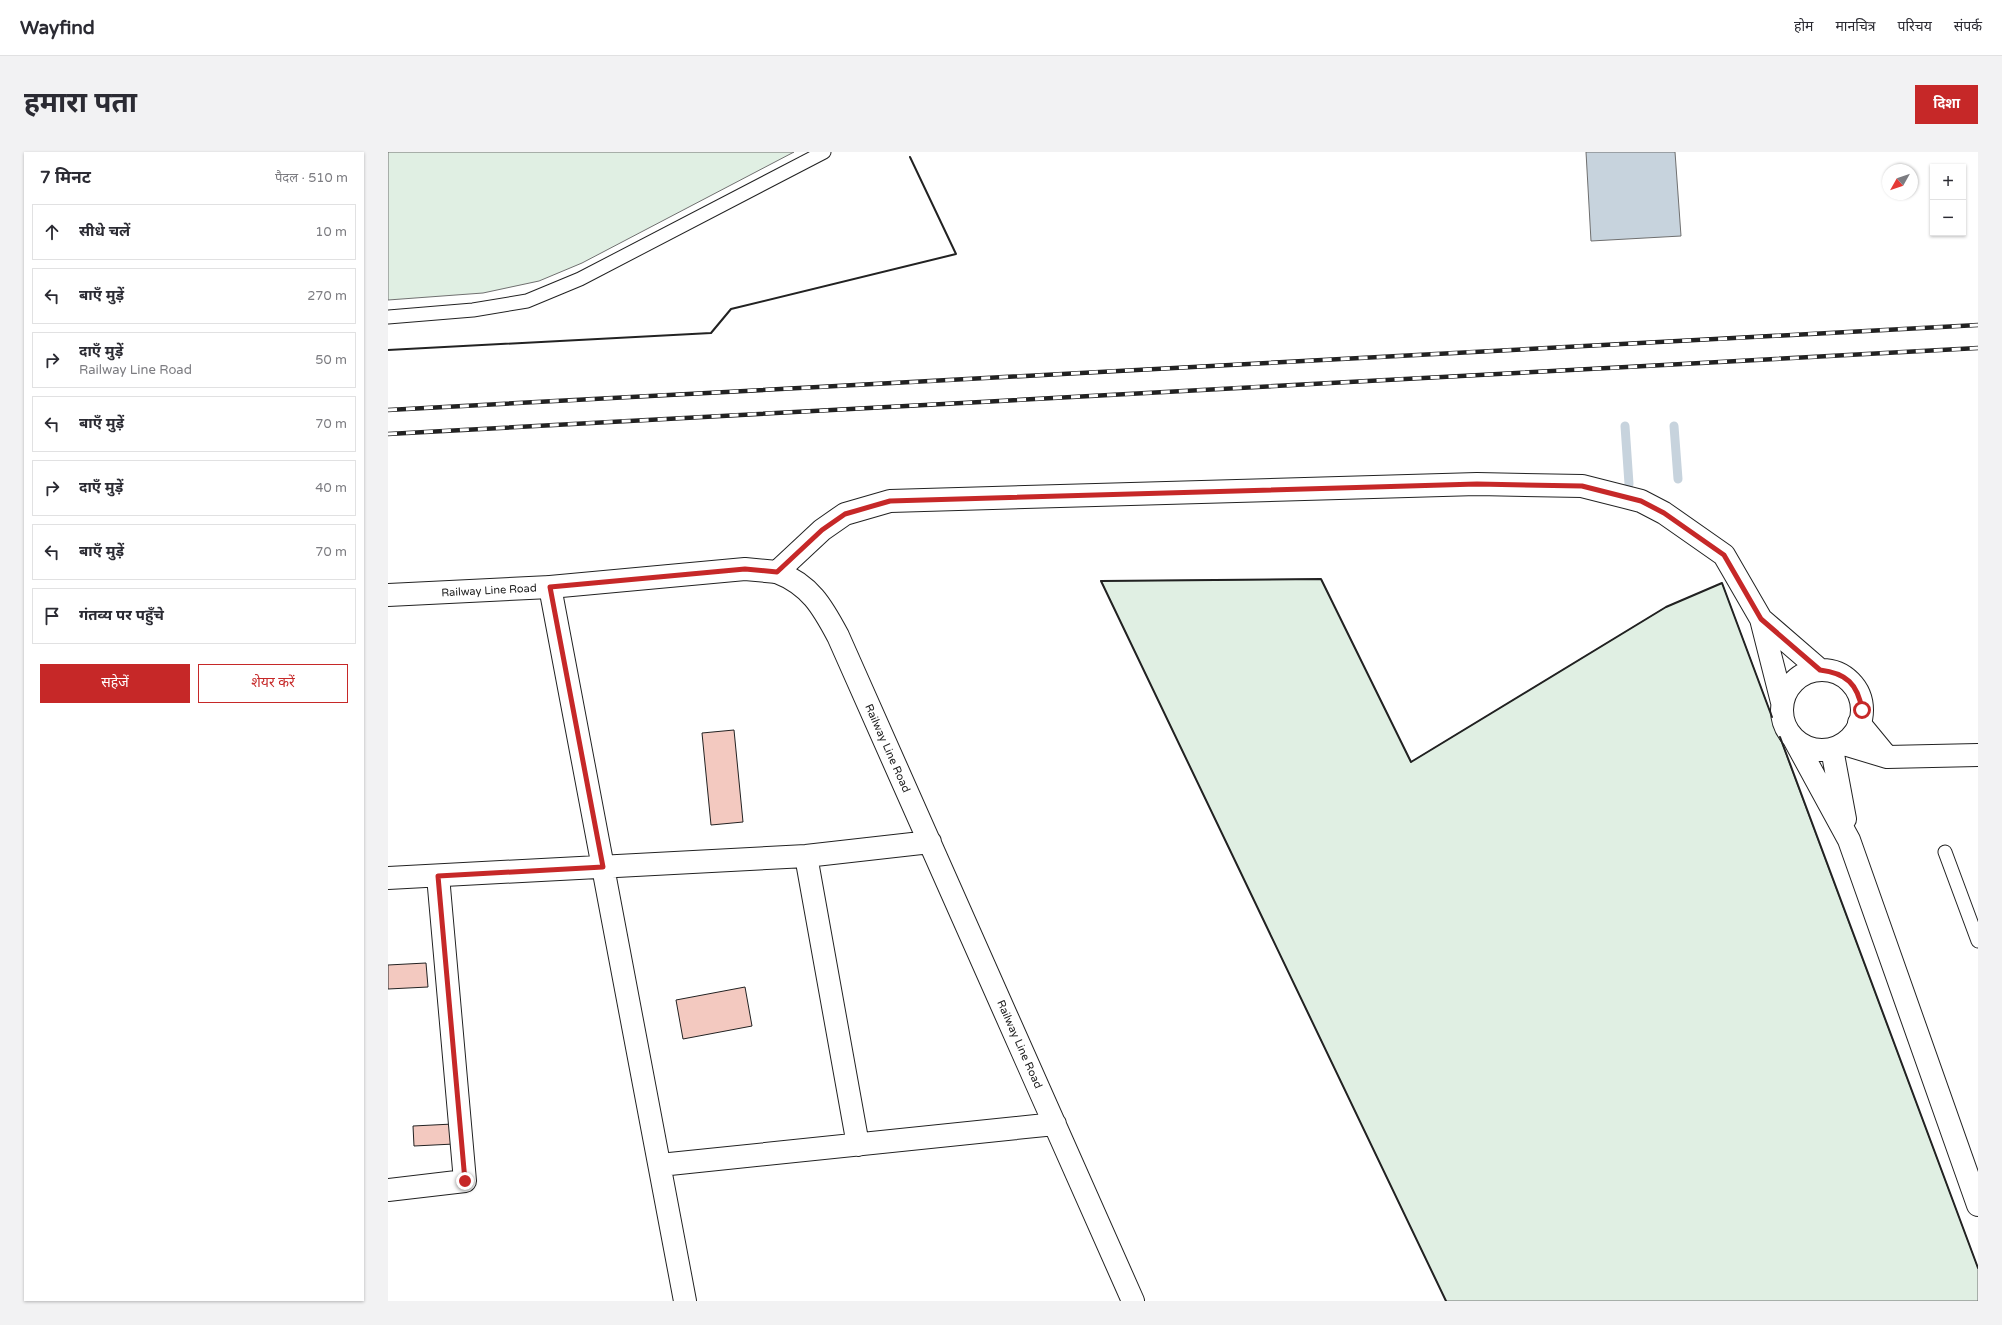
<!DOCTYPE html>
<html lang="hi">
<meta charset="utf-8">
<style>
:root{--surface:#fff;--page:#f2f2f3;--text:#2b2b33;--muted:#7c7c81;--line:#e1e1e2;--accent:#c62828}
body{margin:0;font-family:"Varela Round","Noto Sans Devanagari",sans-serif;background:var(--page);color:var(--text)}
.controls{position:absolute;right:12px;top:12px;display:grid;overflow:hidden;border-radius:0px;box-shadow:0 1px 3px #0004}
.controls button{width:36px;height:36px;display:grid;place-items:center;padding:0;border:0;border-bottom:1px solid var(--line);background:var(--surface);color:var(--text);font:20px sans-serif}
.compass{position:absolute;left:1494px;top:12px;width:36px;height:36px;border-radius:50%;background:var(--surface);box-shadow:0 1px 3px #0004;rotate:230deg}
.stop{position:absolute;width:12px;height:12px;margin:-9px;border:3px solid #c62828;border-radius:50%;background:#fff}
.stop.end{background:#c62828;border-color:#fff;box-shadow:0 1px 4px #0008}
.list{margin:0;padding:0;list-style:none}
h2{display:flex;justify-content:space-between;align-items:center;height:52px;margin:0;padding:0 16px;font-size:17px}
h2 small{font-size:13px;font-weight:400;color:var(--muted)}
.list li{display:grid;grid-template-columns:26px 1fr auto;gap:12px;align-items:center;box-sizing:border-box;height:56px;margin:0 8px 8px;padding:0 8px;border:1px solid var(--line);border-radius:0px}
.list b{display:block;font-size:15px;white-space:nowrap}
.list p{margin:0;font-size:13px;white-space:nowrap;color:var(--muted)}
.list em{font-size:13px;font-style:normal;color:var(--muted)}
.actions{display:flex;gap:8px;padding:12px 16px}
.actions a{flex:1;padding:9px 0;border:1px solid var(--accent);border-radius:0px;text-align:center;font-size:14px;color:var(--accent)}
.actions .main{background:var(--accent);color:#fff}
.icon{flex:none;width:22px;height:22px;fill:none;stroke:currentColor;stroke-width:2;stroke-linecap:round;stroke-linejoin:round}
.map{position:relative;flex:none;width:1590px;height:1149px;overflow:hidden;border-radius:0px}
header{display:flex;align-items:center;gap:24px;box-sizing:border-box;height:56px;padding:0 20px;background:var(--surface);border-bottom:1px solid var(--line)}
header strong{font-size:19px}
nav{display:flex;gap:22px;margin-inline-start:auto;font-size:14px}
.intro{display:flex;align-items:center;justify-content:space-between;box-sizing:border-box;height:96px;padding:0 24px}
h1{margin:0;font-size:28px}
.button{padding:10px 18px;border-radius:0px;background:var(--accent);color:#fff;font-size:14px;font-weight:700}
main{display:flex;gap:24px;padding:0 24px}
aside{flex:1;background:var(--surface);border-radius:0px;box-shadow:0 1px 3px #0004}
.map>svg:first-child{display:block}
.green{fill:#e0efe3;stroke:#6f6f6f}
.water{fill:#c7d3dd;stroke:#6f6f6f}
.lines{fill:none;stroke-linecap:round;stroke-linejoin:round}
.stream{stroke:#c7d3dd;stroke-width:9}
.building{fill:#f3c9c0;stroke:#222}
.lane-casing{stroke:#222;stroke-width:15}
.street-casing{stroke:#222;stroke-width:24}
.secondary-casing{stroke:#222;stroke-width:24}
.lane{stroke:#fff;stroke-width:13}
.street{stroke:#fff;stroke-width:22}
.secondary{stroke:#fff;stroke-width:22}
.rail-casing{stroke:#222;stroke-width:4.5}
.rail{stroke:#fff;stroke-width:3;stroke-dasharray:9;stroke-linecap:butt}
.wall{stroke:#222;stroke-width:2}
.route{stroke:#c62828;stroke-width:5}
.labels{text-anchor:middle;stroke-width:3;stroke-linejoin:round;paint-order:stroke}
.street-label{font-size:11px;fill:#222;stroke:#fff}
</style>
<header>
<strong>Wayfind</strong>
<nav><a>होम</a><a>मानचित्र</a><a>परिचय</a><a>संपर्क</a></nav>
</header>
<div class="intro"><h1>हमारा पता</h1><a class="button">दिशा</a></div>
<main>
<aside>
<h2>7 मिनट<small>पैदल · 510 m</small></h2>
<ul class="list">
<li><svg class="icon" aria-label="ahead" viewBox="0 0 24 24"><path d="M12 20V5M6 11l6-6 6 6"/></svg><div><b>सीधे चलें</b></div><em>10 m</em></li>
<li><svg class="icon" aria-label="left" viewBox="0 0 24 24"><path d="M17 20v-9H6M10 6l-5 5 5 5"/></svg><div><b>बाएँ मुड़ें</b></div><em>270 m</em></li>
<li><svg class="icon" aria-label="right" viewBox="0 0 24 24"><path d="M7 20v-9h11M14 6l5 5-5 5"/></svg><div><b>दाएँ मुड़ें</b><p>Railway Line Road</p></div><em>50 m</em></li>
<li><svg class="icon" aria-label="left" viewBox="0 0 24 24"><path d="M17 20v-9H6M10 6l-5 5 5 5"/></svg><div><b>बाएँ मुड़ें</b></div><em>70 m</em></li>
<li><svg class="icon" aria-label="right" viewBox="0 0 24 24"><path d="M7 20v-9h11M14 6l5 5-5 5"/></svg><div><b>दाएँ मुड़ें</b></div><em>40 m</em></li>
<li><svg class="icon" aria-label="left" viewBox="0 0 24 24"><path d="M17 20v-9H6M10 6l-5 5 5 5"/></svg><div><b>बाएँ मुड़ें</b></div><em>70 m</em></li>
<li><svg class="icon" aria-label="arrive" viewBox="0 0 24 24"><path d="M6 21V4h12l-3 4 3 4H6"/></svg><div><b>गंतव्य पर पहुँचे</b></div></li>
</ul>
<div class="actions"><a class="main">सहेजें</a><a>शेयर करें</a></div>
</aside>
<div class="map">
<svg width="1590" height="1149" viewBox="0 0 1590 1149">
<rect width="100%" height="100%" fill="#fff"/>
<path class="green" d="M0 0H406L194 111 151 129 95 141 0 148Z
M933 427 1023 610 1278 455 1334 431 1590 1116V1149H1058L713 429Z"/>
<path class="water" d="M1198 0H1287L1293 84 1203 89Z"/>
<g class="lines">
<path class="stream" d="M1237 274 1241 332
M1286 274 1290 327"/>
</g>
<path class="building" d="M346 578 355 670 323 673 314 581Z
M38 811 40 835 0 837V813Z
M357 835 364 874 295 887 288 848Z
M65 972 66 992 26 994 25 974Z"/>
<g class="lines">
<g class="lane-casing">
<path id="lane" d="M0 165 85 158 139 149 192 127 436 0
M1557 700 1590 789"/>
</g>
<g class="street-casing">
<path id="street" d="M389 420C422 433 434 454 450 484L745 1149
M162 435 297 1149
M1471 571 1499 605
M1456 592 1499 605 1590 603
M418 704 470 993
M0 726 418 704 542 690
M272 1013 667 972
M0 1038 77 1029 50 724"/>
</g>
<g class="secondary-casing">
<path id="secondary" d="M0 443 162 435 357 417 389 420 434 378 457 362 502 349 1089 332 1194 334 1253 349 1276 361 1336 403 1373 467 1394 550
M1373 467 1432 518
M1394 558a40 40 0 1 1 80 0a40 40 0 1 1-80 0Z
M1406 587 1461 688 1590 1053
M1444 597 1457 667"/>
</g>
<use href="#lane" class="lane"/>
<use href="#street" class="street"/>
<use href="#secondary" class="secondary"/>
<g class="rail-casing">
<path id="rail" d="M0 258 1590 173
M0 282 1590 196"/>
</g>
<use href="#rail" class="rail"/>
<path class="wall" d="M0 198 323 181 343 157 568 102 522 5
M1392 585 1590 1116
M1058 1149 713 429 933 427 1023 610 1278 455 1334 431 1384 565"/>
</g>
<g class="lines">
<path class="route" d="M77 1029 50 724 215 715 162 435 357 417 389 420 434 378 457 362 502 349 1089 332 1194 334 1253 349 1276 361 1336 403 1373 467 1432 518C1458 521 1470 532 1474 558"/>
</g>
<g class="labels">
<g class="street-label">
<text transform="translate(101 438) rotate(-3)" y="4">Railway Line Road</text>
<text transform="translate(500 596) rotate(66)" y="4">Railway Line Road</text>
<text transform="translate(632 892) rotate(66)" y="4">Railway Line Road</text>
</g>
</g>
</svg>
<div class="controls">
<button>+</button>
<button>−</button>
</div>
<svg class="compass" viewBox="-18 -18 36 36"><path d="M0-13l5 13h-10z" fill="#e53935"/><path d="M0 13l5-13h-10z" fill="#7c7c81"/></svg>
<div class="stop" style="left:1474px;top:558px"></div>
<div class="stop end" style="left:77px;top:1029px"></div>
</div>
</main>
